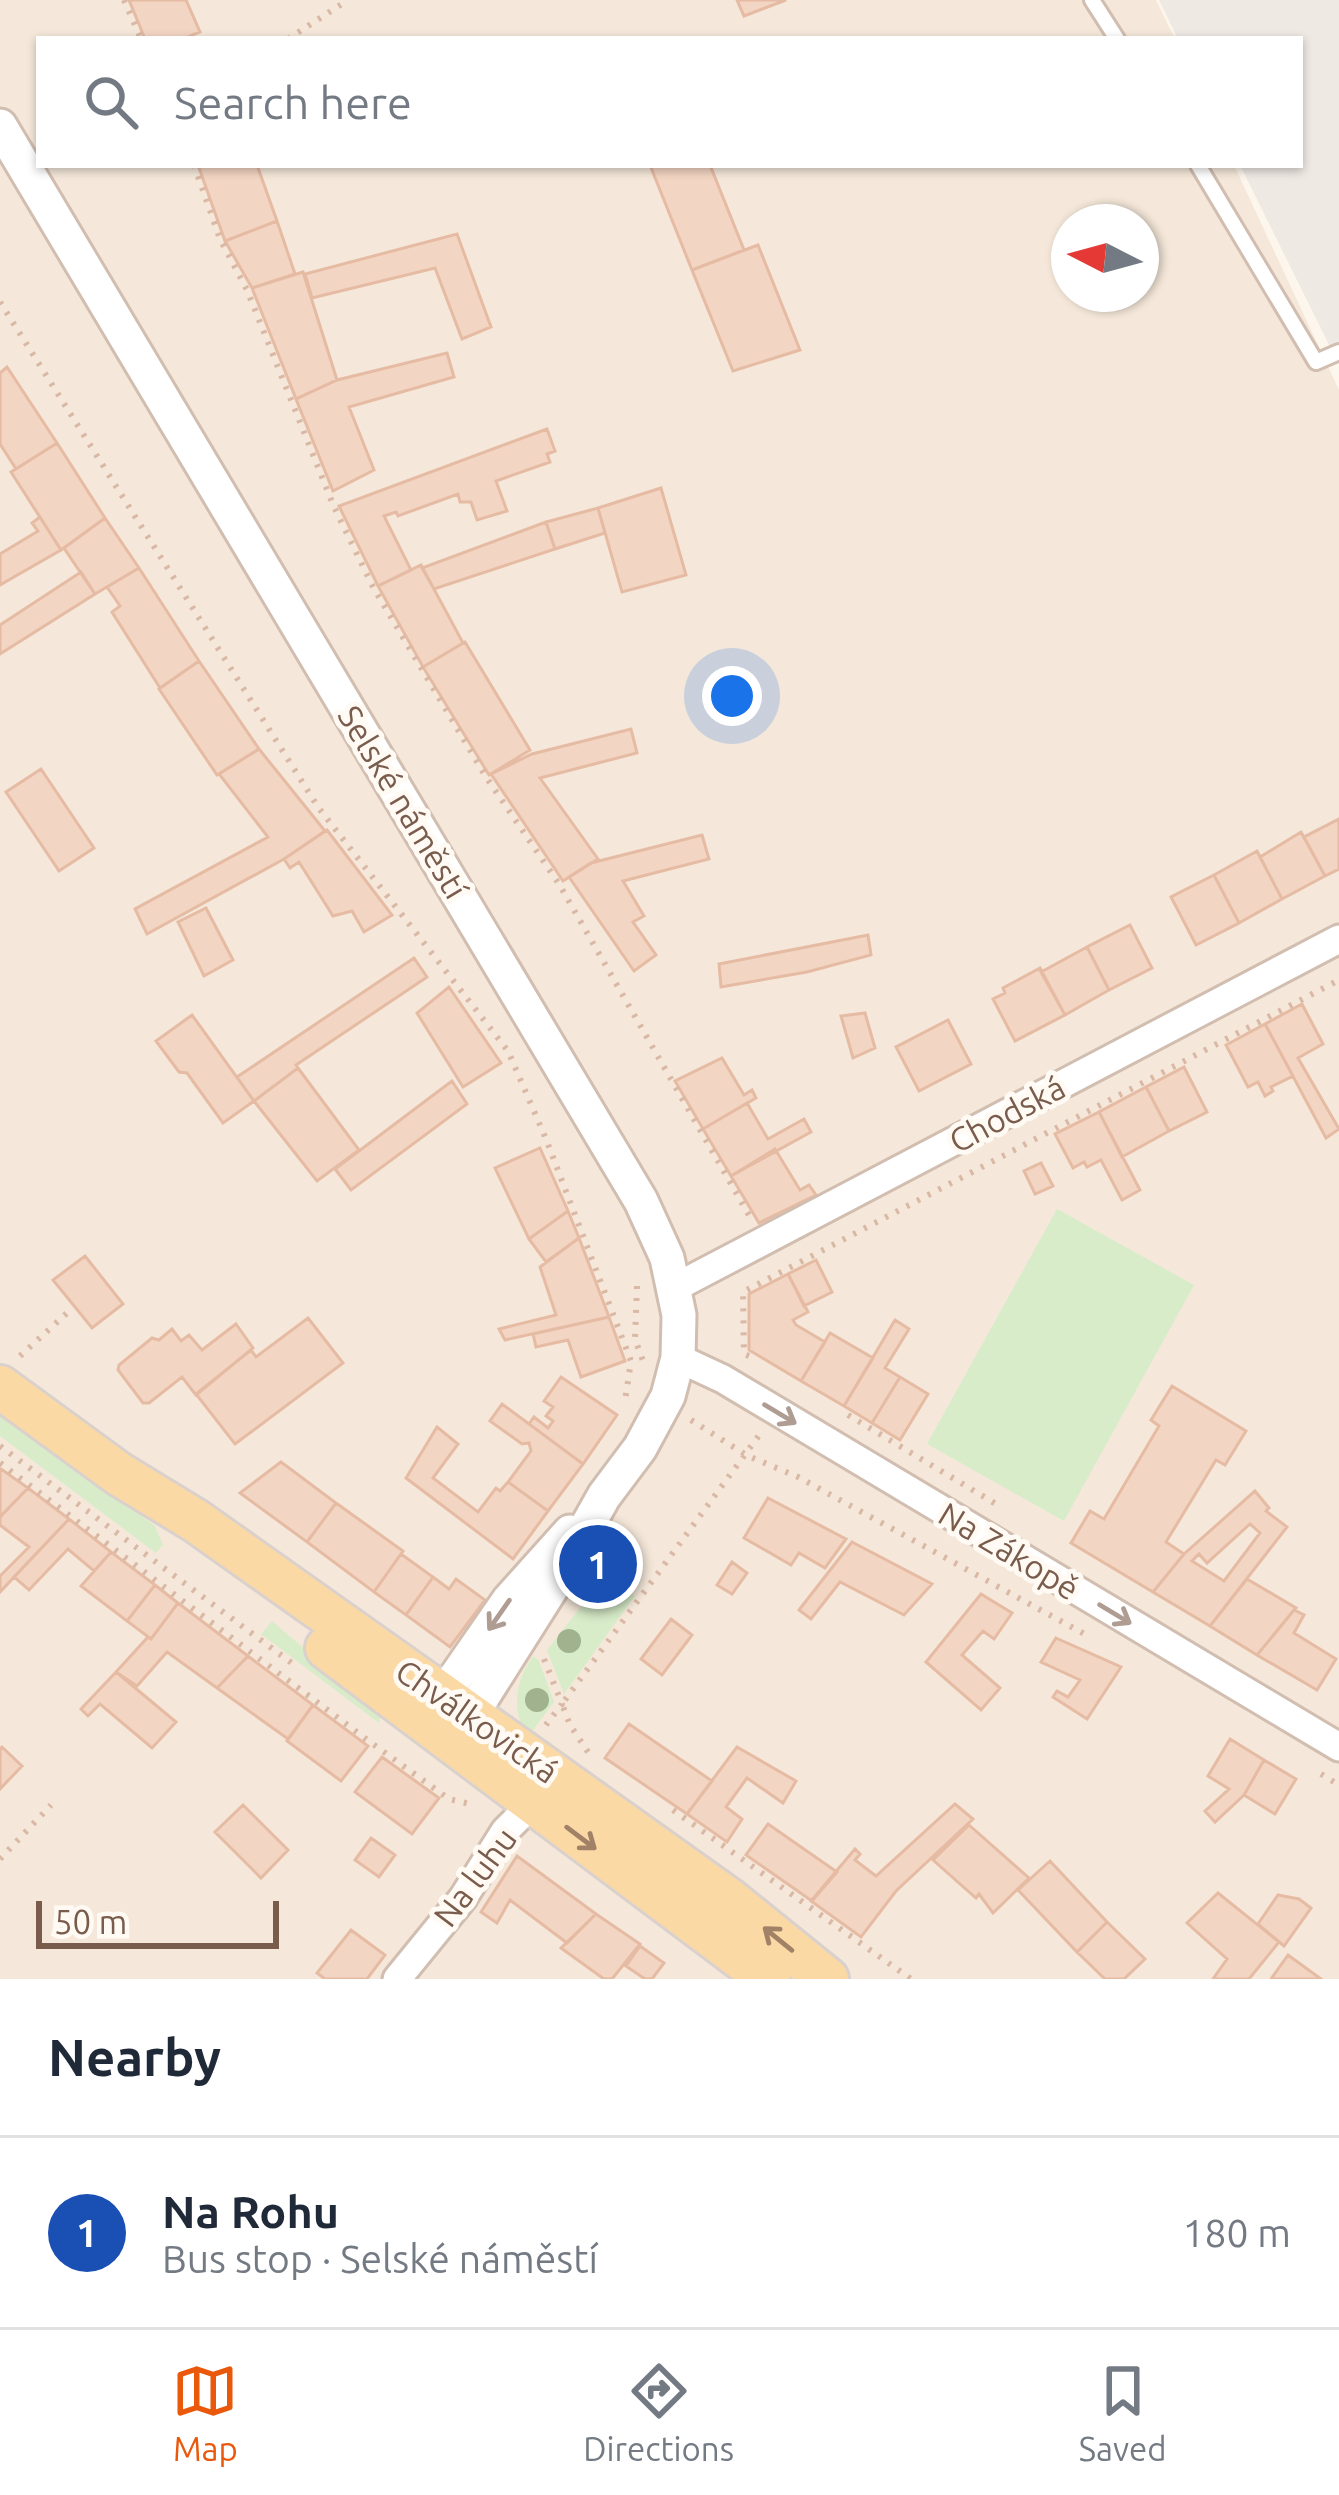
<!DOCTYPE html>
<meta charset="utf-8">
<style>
:root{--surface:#fff;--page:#f2f2f3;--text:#1f2937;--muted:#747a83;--line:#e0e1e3;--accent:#ea580c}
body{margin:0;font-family:Ubuntu,sans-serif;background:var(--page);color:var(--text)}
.compass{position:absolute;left:1051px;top:204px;width:108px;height:108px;border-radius:50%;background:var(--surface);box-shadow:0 3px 9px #0004;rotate:276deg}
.scale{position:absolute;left:36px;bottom:30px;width:243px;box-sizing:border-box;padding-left:12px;border:6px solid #7a5c4d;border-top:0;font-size:33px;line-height:42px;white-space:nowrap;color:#7a5c4d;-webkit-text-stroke:9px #fffaf3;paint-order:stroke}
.you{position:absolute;left:732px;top:696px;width:42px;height:42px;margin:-30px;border:9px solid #fff;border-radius:50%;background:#1a73e8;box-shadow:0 0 0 18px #1a73e833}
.badge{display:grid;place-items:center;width:78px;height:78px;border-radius:50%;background:var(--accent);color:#fff;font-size:39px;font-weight:700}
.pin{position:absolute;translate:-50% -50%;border:6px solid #fff;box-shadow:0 3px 12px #0006}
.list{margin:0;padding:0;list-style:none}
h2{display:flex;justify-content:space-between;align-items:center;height:156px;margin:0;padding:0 48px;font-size:51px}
h2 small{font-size:39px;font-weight:400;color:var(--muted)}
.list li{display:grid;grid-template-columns:78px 1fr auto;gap:36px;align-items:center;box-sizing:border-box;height:192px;padding:0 48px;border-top:3px solid var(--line)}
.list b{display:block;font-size:45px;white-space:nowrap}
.list p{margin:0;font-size:39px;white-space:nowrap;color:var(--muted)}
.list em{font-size:39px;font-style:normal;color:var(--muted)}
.icon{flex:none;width:66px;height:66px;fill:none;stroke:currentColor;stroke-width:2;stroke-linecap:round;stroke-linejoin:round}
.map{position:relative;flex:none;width:1339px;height:1979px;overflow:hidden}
.search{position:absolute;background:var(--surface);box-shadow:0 3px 9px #0004;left:36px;right:36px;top:36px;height:132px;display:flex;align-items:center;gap:30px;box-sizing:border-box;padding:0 42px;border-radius:0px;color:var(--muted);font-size:45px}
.sheet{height:348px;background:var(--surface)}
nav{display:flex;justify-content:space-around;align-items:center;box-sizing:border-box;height:168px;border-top:3px solid var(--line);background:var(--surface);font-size:33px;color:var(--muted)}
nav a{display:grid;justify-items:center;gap:6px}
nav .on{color:var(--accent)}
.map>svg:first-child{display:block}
.residential{fill:#f5e8da;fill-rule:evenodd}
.industrial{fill:#efe9e4}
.green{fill:#d8ecc9}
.building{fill:#f3d5c3;stroke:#e6bba3;stroke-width:3;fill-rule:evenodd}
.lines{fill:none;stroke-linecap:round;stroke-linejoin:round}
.service-casing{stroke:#d1beb0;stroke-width:20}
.minor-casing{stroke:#d1beb0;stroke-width:33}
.tertiary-casing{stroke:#d1beb0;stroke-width:39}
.primary-casing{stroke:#dad1cd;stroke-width:48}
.path{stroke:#d9b8a5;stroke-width:6;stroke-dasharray:3 9;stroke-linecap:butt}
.service{stroke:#fff;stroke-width:14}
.minor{stroke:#fff;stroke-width:27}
.tertiary{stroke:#fff;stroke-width:33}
.primary{stroke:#fbd9a5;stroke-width:42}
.tree{fill:#a0b28e}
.oneway{stroke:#af9d94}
.oneway2{stroke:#a18267}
.labels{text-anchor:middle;stroke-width:10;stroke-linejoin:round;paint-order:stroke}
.street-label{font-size:33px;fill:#7a5c4d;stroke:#fffaf3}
</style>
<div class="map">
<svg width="1339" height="1979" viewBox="0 0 1339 1979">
<rect width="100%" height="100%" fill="#fdf6ec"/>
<path class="residential" d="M0 0H1156L1175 39H39V165H1234L1339 390V1979H0ZM1069 222H1141V294H1069Z"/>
<path class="industrial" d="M1159 0H1339V365L1240 165H1300V39H1178Z"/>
<path class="green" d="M1057 1209 1194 1285 1064 1521 927 1444Z
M0 1410 155 1526 163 1545 156 1553 0 1436Z
M606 1574 635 1596 564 1694 547 1650 591 1594 600 1599 611 1584 604 1578Z
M272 1621 381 1714 379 1723 261 1634Z
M533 1656 539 1661 554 1702 527 1738C512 1710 514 1683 533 1656Z"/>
<path class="building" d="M129 0H186L200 32 183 39H145Z
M737 0H786L744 16Z
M198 165H257L277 221 225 241Z
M650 165H710L744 250 692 270Z
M277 221 295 274 252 288 225 241Z
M457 234 491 327 462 339 435 268 312 298 305 274Z
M758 245 800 350 733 371 692 270Z
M303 272 337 380 296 399 252 288Z
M447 353 454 377 349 407 374 470 333 491 296 399 337 380Z
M7 367 57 443 16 469 0 444V373Z
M547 429 555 451 547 454 550 462 496 481 507 511 477 520 471 502H460L458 494 398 516 396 512 384 516 411 570 378 586 339 506Z
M57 443 105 518 61 550 11 472Z
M661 488 686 575 622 592 598 508Z
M598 508 605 533 555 549 546 522Z
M40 517 61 550 0 585V554L38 531 32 523Z
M105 518 139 568 95 594 64 548Z
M546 522 555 549 434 589 422 568Z
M421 565 463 643 423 667 378 586Z
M139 568 199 661 160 688 112 612 120 606 107 587Z
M81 572 95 594 0 654V625Z
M465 642 530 750 489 775 423 667Z
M199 661 259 749 217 775 159 689Z
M631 729 637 753 540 778 598 859 563 881 491 774 532 754Z
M259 749 325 831 284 859 147 934 135 909 268 837 219 774Z
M41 769 94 848 59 871 6 792Z
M1339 819V869L1325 876 1304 837Z
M327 830 392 915 364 932 352 911 333 916 299 862 290 868 284 859Z
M1301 832 1325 876 1282 899 1260 857Z
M702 835 709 859 623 881 644 916 633 922 656 955 634 971 569 877 591 863Z
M1257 851 1282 899 1239 923 1214 875Z
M1214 875 1239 923 1196 945 1171 897Z
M206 908 233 960 204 976 178 922Z
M1130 925 1152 968 1109 990 1087 947Z
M868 935 871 955 807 972 721 987 719 964Z
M1087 947 1109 990 1065 1015 1041 972Z
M414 958 427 977 296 1065 298 1068 254 1101 237 1077Z
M1040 968 1065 1015 1015 1041 993 999 1005 993 1003 988Z
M449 987 501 1063 463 1087 417 1013Z
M1302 1004 1323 1044 1298 1058 1339 1129 1326 1138 1265 1024Z
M865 1013 875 1048 853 1058 841 1016Z
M192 1015 254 1101 223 1123 187 1073 179 1072 156 1041Z
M948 1020 971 1064 919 1091 896 1047Z
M1265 1024 1293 1076 1271 1087 1273 1091 1265 1096 1258 1082 1248 1087 1226 1045Z
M722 1058 744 1095 752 1090 756 1098 703 1129 675 1081Z
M1184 1067 1207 1112 1169 1131 1146 1087Z
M298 1068 359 1150 317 1181 254 1101Z
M452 1081 467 1104 351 1190 335 1169Z
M1146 1087 1169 1131 1122 1157 1099 1112Z
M747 1103 768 1139 804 1119 811 1132 731 1176 703 1129Z
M1099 1112 1140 1190 1122 1200 1101 1160 1087 1167 1084 1162 1073 1168 1055 1134Z
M540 1148 568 1211 529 1239 495 1168Z
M775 1149 800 1190 809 1185 816 1195 759 1223 731 1176Z
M1041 1163 1053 1186 1035 1194 1024 1171Z
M568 1211 579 1238 546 1262 529 1239Z
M579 1238 609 1317 505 1340 499 1329 556 1315 540 1267Z
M85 1256 123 1304 92 1328 53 1280Z
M816 1260 832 1292 804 1306 788 1274Z
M788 1274 808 1312 793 1320 796 1325 825 1342 801 1381 749 1350V1294Z
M609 1317 625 1361 581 1377 568 1340 536 1347 533 1334Z
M308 1318 343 1363 235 1444 196 1394 251 1350 256 1357Z
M895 1320 909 1329 885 1368 900 1377 872 1423 844 1406Z
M236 1324 253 1348 196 1395 182 1377 149 1403H143L118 1370 119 1365 152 1338 159 1340 172 1329 181 1341 189 1335 202 1350Z
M830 1333 873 1358 844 1406 801 1381Z
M561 1377 617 1415 583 1464 529 1424 534 1417 548 1428 553 1421 546 1416 553 1407 544 1401Z
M900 1377 928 1394 900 1440 872 1423Z
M1172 1386 1246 1431 1225 1465 1216 1460 1166 1542 1184 1554 1153 1592 1071 1543 1090 1511 1104 1519 1159 1426 1151 1420Z
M502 1404 583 1464 548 1511 508 1482 531 1451 529 1443 522 1444 490 1421Z
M437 1427 458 1444 433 1478 478 1512 496 1488 500 1491 508 1482 548 1511 513 1559 406 1478Z
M281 1462 336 1503 307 1542 240 1493Z
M1 1469 28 1488 0 1517V1470Z
M28 1488 69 1519 0 1592V1576L29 1547 0 1525V1517Z
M1255 1491 1269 1508 1266 1511 1287 1527 1210 1626 1153 1592 1184 1554ZM1250 1524 1260 1533 1224 1581 1192 1561 1199 1554 1207 1563Z
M768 1498 846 1539 825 1568 799 1553 791 1565 744 1538Z
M336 1503 403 1551 374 1592 307 1542Z
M69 1519 111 1552 94 1571 68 1549 29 1590 14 1577Z
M852 1542 932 1584 904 1615 840 1582 811 1619 799 1610Z
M111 1552 155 1585 127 1621 81 1586Z
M401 1554 433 1577 406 1615 374 1592Z
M732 1562 747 1573 732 1594 717 1585Z
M433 1577 449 1589 456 1579 485 1600 450 1647 406 1615Z
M1247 1579 1296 1608 1257 1655 1210 1626Z
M155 1585 178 1603 151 1639 127 1621Z
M981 1594 1012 1613 994 1639 983 1631 962 1655 1000 1688 981 1710 926 1662Z
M178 1603 248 1656 217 1688 167 1652 137 1686 116 1672 148 1637 151 1639Z
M1294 1610 1304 1615 1294 1633 1336 1659 1317 1690 1257 1655Z
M671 1619 692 1635 662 1675 641 1659Z
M1056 1638 1121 1667 1087 1719 1053 1697 1057 1691 1068 1697 1080 1680 1041 1662Z
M248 1656 313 1705 288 1739 217 1688Z
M116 1672 176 1722 152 1748 100 1704 88 1716 81 1709Z
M313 1705 368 1746 341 1781 287 1741Z
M629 1724 712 1781 687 1814 605 1758Z
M1230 1739 1264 1760 1244 1795 1215 1822 1205 1811 1229 1789 1208 1776Z
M2 1747 22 1766 0 1789V1749Z
M737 1747 796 1781 783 1803 747 1778 726 1807 742 1819 727 1842 687 1814Z
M382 1757 439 1798 412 1834 355 1792Z
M1264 1760 1296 1779 1275 1814 1244 1795Z
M955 1804 973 1819 896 1891 861 1937 811 1901 855 1849 860 1854 855 1860 876 1876Z
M243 1805 288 1850 261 1878 215 1832Z
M768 1824 837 1872 812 1901 746 1855Z
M969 1825 1029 1878 993 1913 979 1894 976 1898 933 1860Z
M371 1838 395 1855 379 1877 355 1860Z
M517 1856 596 1914 567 1943 510 1900 497 1923 481 1912Z
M1050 1861 1107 1922 1077 1952 1018 1890Z
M1218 1893 1279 1942 1249 1979H1213L1227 1959 1187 1923Z
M1278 1895 1299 1899 1311 1908 1284 1946 1258 1924Z
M596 1914 640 1944 612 1979H604L561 1948Z
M1107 1922 1145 1959 1124 1979H1105L1077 1952Z
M351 1930 385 1955 367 1979H325L317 1973Z
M640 1946 664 1963 652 1979H645L626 1966Z
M1288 1955 1321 1979H1271Z"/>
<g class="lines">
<g class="service-casing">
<path id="service" d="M1092 0 1117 39
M1198 165 1316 362 1339 352"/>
</g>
<g class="minor-casing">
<path id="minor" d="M674 1288 1339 939
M678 1358 723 1379 1339 1747
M397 1979 463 1898 505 1831 542 1794"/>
</g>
<g class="tertiary-casing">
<path id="tertiary" d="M0 126 641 1201 667 1258 679 1315 678 1358 668 1396 640 1448 604 1496 559 1576 459 1734
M430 1714 509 1600 570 1532"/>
</g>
<g class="primary-casing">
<path id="primary" d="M0 1387 119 1474 196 1521 443 1696 728 1899 827 1979
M327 1648 769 1979"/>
</g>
<path class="path" d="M124 0 141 39
M288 39 348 0
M194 165 220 239 247 290 334 507 373 587 486 777 559 884 750 1217
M0 302 318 807 508 1051 546 1139 631 1361 625 1401
M637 1286 635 1339 643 1361
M20 1356 67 1313
M749 1356 744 1354 743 1292 1339 980
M848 1415 1001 1507
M691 1420 746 1455 798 1477 1088 1636
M0 1446 293 1664
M0 1463 366 1739 449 1799 470 1804
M603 1567 640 1594
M544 1659 562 1704 545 1726
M588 1752 570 1725 562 1704 760 1434
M1321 1774 1339 1785
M673 1810 911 1979
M0 1859 51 1805"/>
<use href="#service" class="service"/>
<use href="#minor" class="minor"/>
<use href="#tertiary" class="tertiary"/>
<use href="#primary" class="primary"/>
</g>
<g class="tree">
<circle cx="569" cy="1641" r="12"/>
<circle cx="537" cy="1700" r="12"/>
</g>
<defs><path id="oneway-shaft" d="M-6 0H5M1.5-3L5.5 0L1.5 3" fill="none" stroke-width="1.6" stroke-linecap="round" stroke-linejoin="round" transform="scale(3)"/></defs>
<g class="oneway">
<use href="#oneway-shaft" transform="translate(780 1414) rotate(31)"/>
<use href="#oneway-shaft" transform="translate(1115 1614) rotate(31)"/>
<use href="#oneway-shaft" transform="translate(499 1615) rotate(125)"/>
</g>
<g class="oneway2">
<use href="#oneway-shaft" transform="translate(581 1838) rotate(37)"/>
<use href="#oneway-shaft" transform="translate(778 1939) rotate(-141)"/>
</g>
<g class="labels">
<g class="street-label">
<text transform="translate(403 802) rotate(59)" y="12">Selské náměstí</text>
<text transform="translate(1007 1114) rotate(-28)" y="12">Chodská</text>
<text transform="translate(1009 1551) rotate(31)" y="12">Na Zákopě</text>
<text transform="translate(477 1721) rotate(35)" y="12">Chválkovická</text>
<text transform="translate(475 1877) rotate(-53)" y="12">Na luhu</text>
</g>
</g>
</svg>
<svg class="compass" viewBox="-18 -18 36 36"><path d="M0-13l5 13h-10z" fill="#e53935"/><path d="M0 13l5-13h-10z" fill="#747a83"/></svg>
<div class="scale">50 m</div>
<div class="you"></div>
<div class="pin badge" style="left:598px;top:1564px;background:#1a4fb4">1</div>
<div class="search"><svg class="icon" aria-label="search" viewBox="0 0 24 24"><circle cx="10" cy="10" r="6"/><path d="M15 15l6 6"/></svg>Search here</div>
</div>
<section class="sheet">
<h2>Nearby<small></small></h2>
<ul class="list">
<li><span class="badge" style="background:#1a4fb4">1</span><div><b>Na Rohu</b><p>Bus stop · Selské náměstí</p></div><em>180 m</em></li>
</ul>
</section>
<nav>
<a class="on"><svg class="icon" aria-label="map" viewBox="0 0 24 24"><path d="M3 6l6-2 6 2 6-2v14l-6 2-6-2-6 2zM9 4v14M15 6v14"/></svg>Map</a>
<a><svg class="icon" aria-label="directions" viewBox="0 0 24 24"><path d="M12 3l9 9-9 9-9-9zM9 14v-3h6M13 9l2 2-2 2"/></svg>Directions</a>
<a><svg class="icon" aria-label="saved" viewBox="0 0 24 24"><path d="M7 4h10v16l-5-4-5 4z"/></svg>Saved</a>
</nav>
